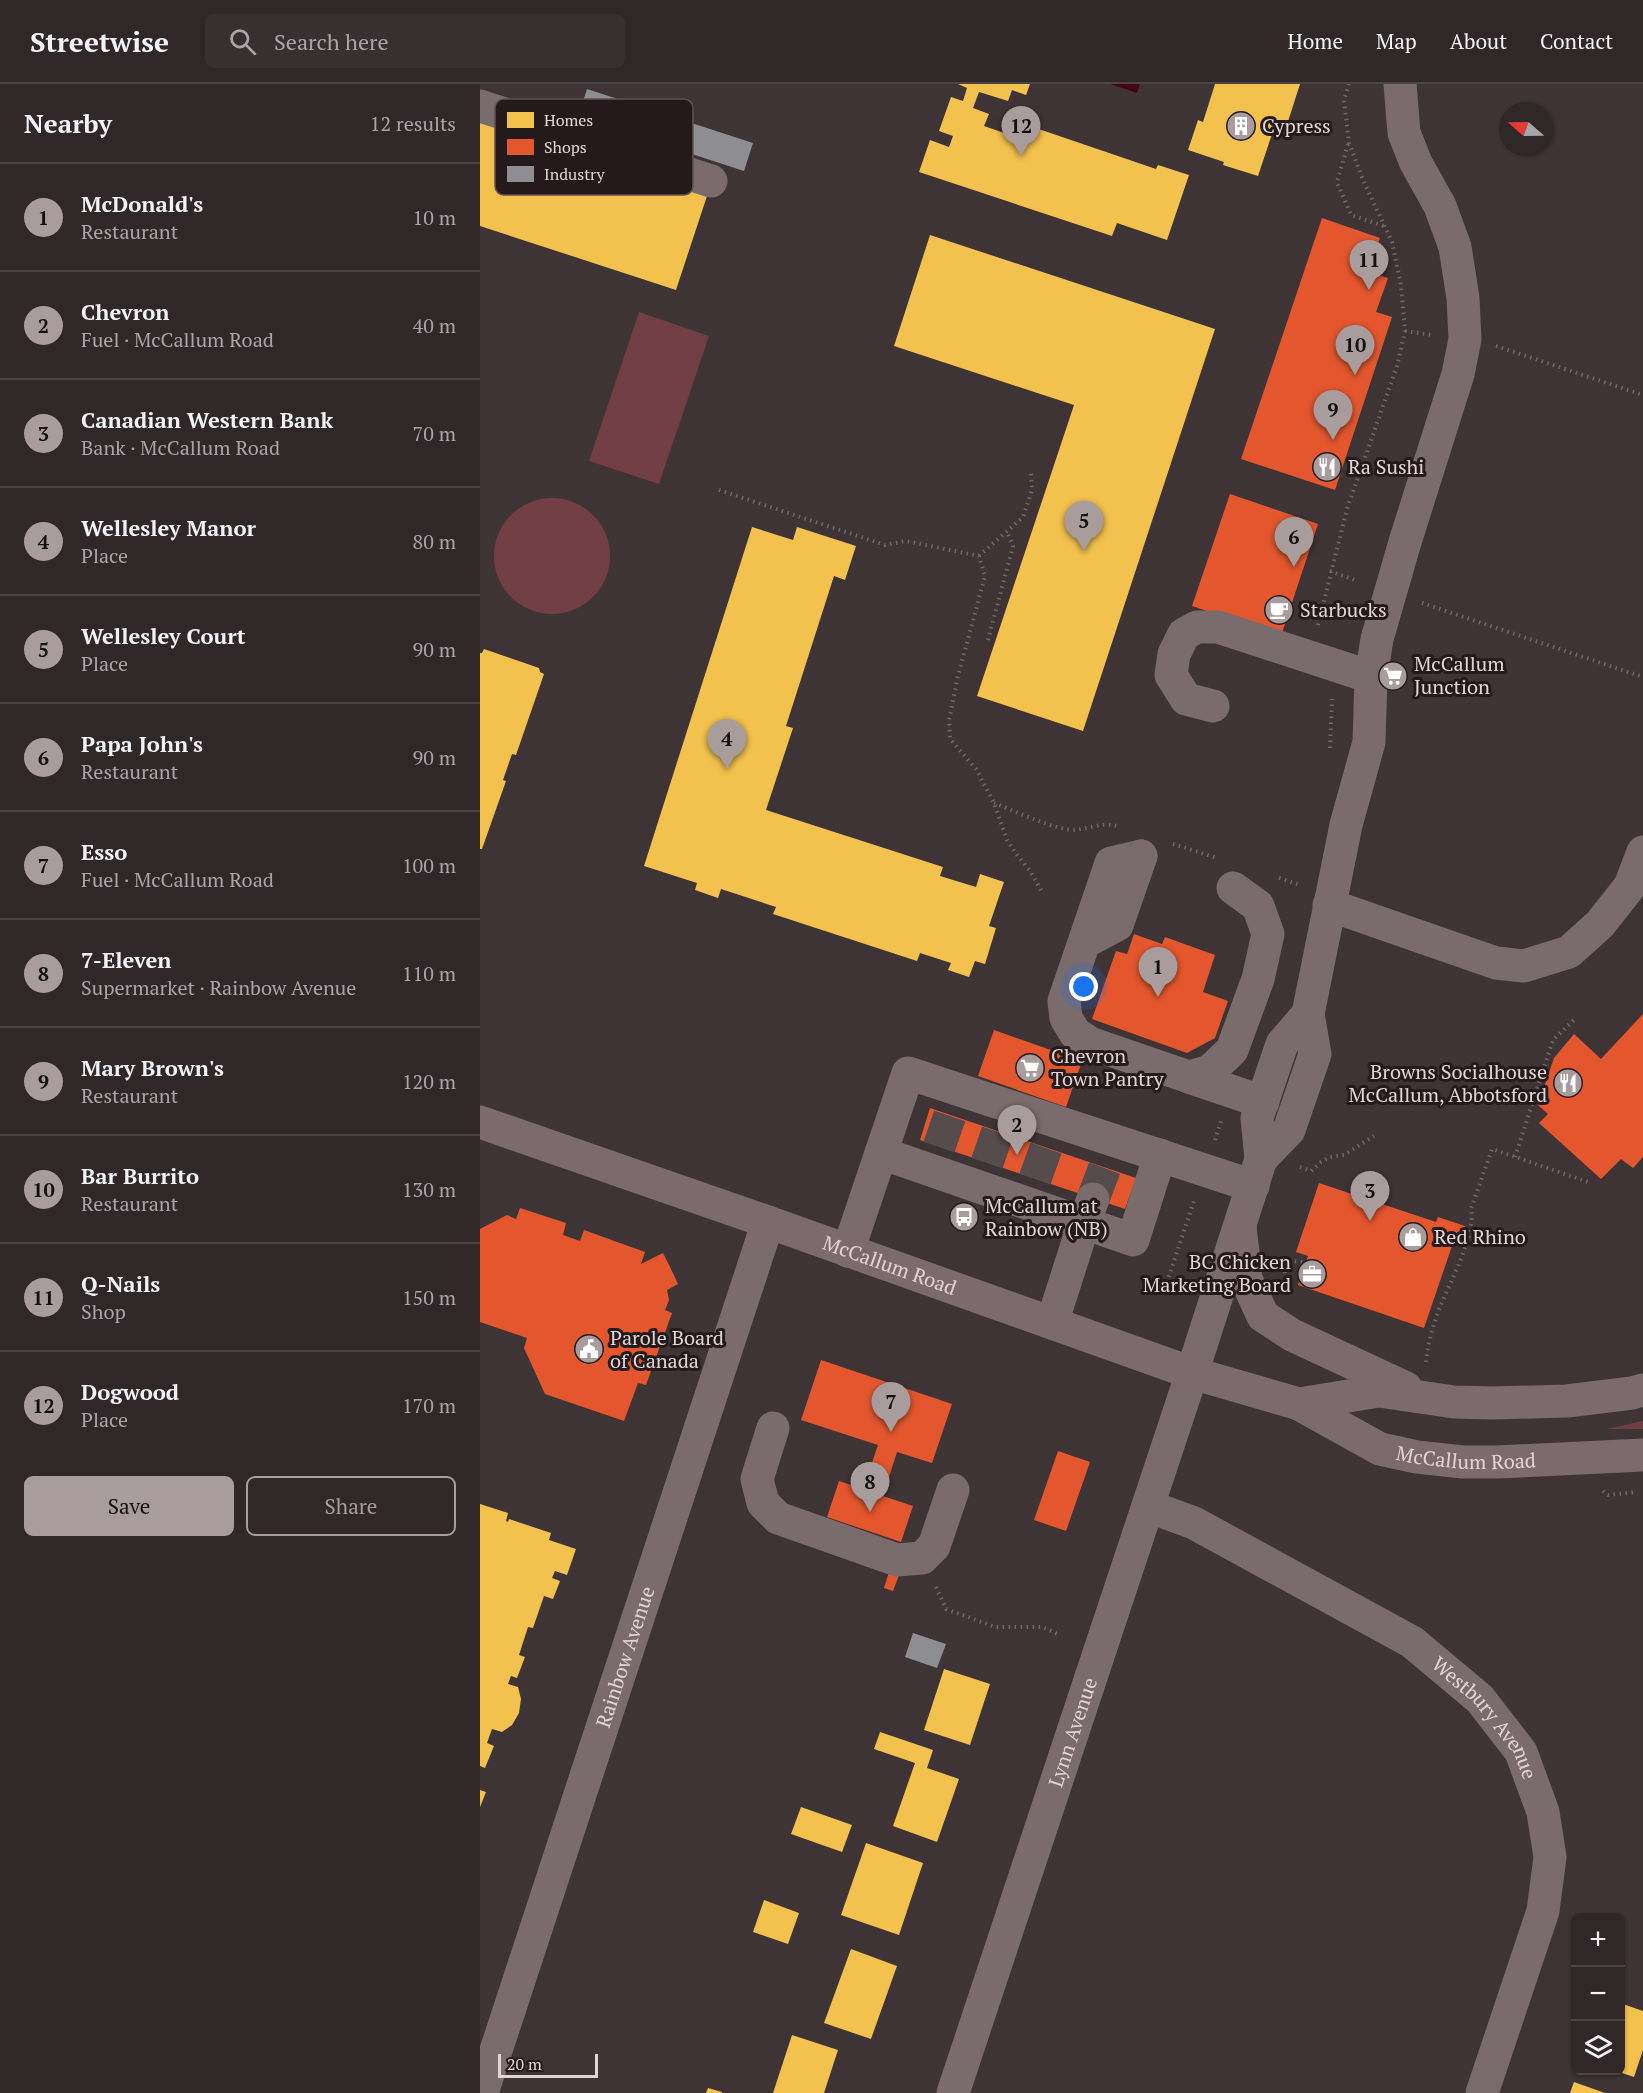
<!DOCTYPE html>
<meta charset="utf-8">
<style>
:root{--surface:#2f2728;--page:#372f30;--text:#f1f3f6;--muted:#a7a5a8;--line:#4a4445;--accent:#a99c9d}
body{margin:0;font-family:"PT Serif",serif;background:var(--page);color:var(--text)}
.controls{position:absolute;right:18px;bottom:18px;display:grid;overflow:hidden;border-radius:9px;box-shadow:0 2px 4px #0004}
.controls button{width:54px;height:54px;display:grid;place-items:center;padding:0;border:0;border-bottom:2px solid var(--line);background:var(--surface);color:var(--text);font:30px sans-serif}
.compass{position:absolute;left:1019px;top:18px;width:54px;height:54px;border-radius:50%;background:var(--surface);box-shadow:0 2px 4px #0004;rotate:290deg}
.scale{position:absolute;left:18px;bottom:15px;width:100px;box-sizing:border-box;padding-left:6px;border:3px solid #e2d4d5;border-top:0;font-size:16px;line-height:21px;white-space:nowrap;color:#e2d4d5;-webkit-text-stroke:4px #241a1b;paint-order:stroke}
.you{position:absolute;left:604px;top:903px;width:21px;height:21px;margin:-15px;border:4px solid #fff;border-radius:50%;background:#1a73e8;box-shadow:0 0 0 9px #1a73e833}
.badge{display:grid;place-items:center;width:39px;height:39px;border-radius:50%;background:var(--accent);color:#111;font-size:20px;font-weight:700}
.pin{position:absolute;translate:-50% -50px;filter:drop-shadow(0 2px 3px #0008)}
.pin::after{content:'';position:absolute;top:32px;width:21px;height:18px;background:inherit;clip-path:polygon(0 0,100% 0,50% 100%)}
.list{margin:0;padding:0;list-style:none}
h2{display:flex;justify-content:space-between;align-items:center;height:78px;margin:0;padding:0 24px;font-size:26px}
h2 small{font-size:20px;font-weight:400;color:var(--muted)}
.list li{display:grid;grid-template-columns:39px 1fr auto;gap:18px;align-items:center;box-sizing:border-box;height:108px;padding:0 24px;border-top:2px solid var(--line)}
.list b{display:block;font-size:22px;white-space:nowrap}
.list p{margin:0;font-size:20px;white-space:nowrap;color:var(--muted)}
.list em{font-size:20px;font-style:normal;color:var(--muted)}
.actions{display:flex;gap:12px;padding:18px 24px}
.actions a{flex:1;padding:14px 0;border:2px solid var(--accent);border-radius:9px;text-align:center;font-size:21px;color:var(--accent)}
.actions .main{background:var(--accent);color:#111}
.icon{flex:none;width:33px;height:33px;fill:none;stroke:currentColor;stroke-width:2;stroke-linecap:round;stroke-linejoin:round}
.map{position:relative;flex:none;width:1163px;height:2009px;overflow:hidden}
header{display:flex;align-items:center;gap:36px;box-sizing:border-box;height:84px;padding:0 30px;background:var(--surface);border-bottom:2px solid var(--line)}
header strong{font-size:28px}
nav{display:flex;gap:33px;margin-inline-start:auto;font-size:21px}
.search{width:420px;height:54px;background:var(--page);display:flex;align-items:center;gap:15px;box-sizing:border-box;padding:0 21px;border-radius:9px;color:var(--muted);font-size:22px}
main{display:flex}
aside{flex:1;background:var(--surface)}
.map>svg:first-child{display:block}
.green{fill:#713e44}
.water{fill:#440617}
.homes{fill:#f2c14e}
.shops{fill:#e4572e}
.industry{fill:#8d8d92}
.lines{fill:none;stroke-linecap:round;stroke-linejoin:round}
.minor-tunnel{stroke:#574c4d;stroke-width:33;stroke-dasharray:33 16;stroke-linecap:butt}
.path{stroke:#726768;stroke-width:4;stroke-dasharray:1.5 4.5;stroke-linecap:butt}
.minor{stroke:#7a6b6c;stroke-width:33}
.major{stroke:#7c6b6c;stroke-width:33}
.labels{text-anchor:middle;stroke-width:6;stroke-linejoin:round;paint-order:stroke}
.poi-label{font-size:20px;fill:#e2d4d5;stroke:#241a1b;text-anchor:start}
.street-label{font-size:20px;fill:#e2d4d5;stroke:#241a1b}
.key{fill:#241a1b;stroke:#5d5253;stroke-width:1.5}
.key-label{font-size:16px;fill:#e2d4d5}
</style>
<header>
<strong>Streetwise</strong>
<div class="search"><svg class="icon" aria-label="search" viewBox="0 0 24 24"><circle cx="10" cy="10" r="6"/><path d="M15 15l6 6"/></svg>Search here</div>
<nav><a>Home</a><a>Map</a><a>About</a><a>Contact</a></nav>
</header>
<main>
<aside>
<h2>Nearby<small>12 results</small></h2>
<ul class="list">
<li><span class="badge">1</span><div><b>McDonald's</b><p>Restaurant</p></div><em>10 m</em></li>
<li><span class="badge">2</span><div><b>Chevron</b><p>Fuel · McCallum Road</p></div><em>40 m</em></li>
<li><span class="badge">3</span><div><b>Canadian Western Bank</b><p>Bank · McCallum Road</p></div><em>70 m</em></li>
<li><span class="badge">4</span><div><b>Wellesley Manor</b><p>Place</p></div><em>80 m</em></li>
<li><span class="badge">5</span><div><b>Wellesley Court</b><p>Place</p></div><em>90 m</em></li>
<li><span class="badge">6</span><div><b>Papa John's</b><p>Restaurant</p></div><em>90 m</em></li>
<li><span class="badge">7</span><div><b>Esso</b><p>Fuel · McCallum Road</p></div><em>100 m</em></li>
<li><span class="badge">8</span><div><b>7-Eleven</b><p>Supermarket · Rainbow Avenue</p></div><em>110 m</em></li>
<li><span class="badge">9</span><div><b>Mary Brown's</b><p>Restaurant</p></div><em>120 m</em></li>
<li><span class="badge">10</span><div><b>Bar Burrito</b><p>Restaurant</p></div><em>130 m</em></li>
<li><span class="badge">11</span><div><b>Q-Nails</b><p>Shop</p></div><em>150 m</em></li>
<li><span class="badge">12</span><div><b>Dogwood</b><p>Place</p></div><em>170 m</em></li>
</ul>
<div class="actions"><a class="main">Save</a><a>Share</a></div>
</aside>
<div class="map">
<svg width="1163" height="2009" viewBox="0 0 1163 2009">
<rect width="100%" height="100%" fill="#3f3435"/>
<path class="green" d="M159 228 229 252 179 400 109 377Z
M14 472a58 58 0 1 1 116 0a58 58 0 1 1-116 0Z
M1163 1337V1345H1127Z"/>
<path class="water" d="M630 0H660L657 9Z"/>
<path class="homes" d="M478 0H550L546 11 532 6 528 17 499 8 493 24 509 30 504 42 539 54 544 40 676 85 678 81 709 91 687 156 637 139 632 152 439 88 450 56 469 63 473 52 459 47 471 13 483 17 487 4Z
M735 0H820L804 50 793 47 778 92 743 81 744 78 708 66 718 36 723 38Z
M0 32 228 109 196 206 0 142Z
M450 151 735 245 603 647 497 612 594 321 414 262Z
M272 443 313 456 317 443 376 462 365 496 354 492 306 642 313 644 286 726 463 783 460 792 496 803 500 790 524 798 509 842 516 844 505 880 495 877 489 893 468 886 471 879 440 869 437 877 293 830 296 823 241 805 238 814 215 806 217 799 164 782Z
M4 565 59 584 60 588 64 590 36 671 32 670 23 696 26 697 2 765H0V569H2Z
M0 1420 28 1429 26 1437 28 1438 29 1435 71 1449 69 1456 96 1465 87 1491 75 1487 72 1494 80 1497 73 1515 64 1512 53 1544 48 1543 39 1571 45 1573 37 1594 31 1592 28 1600 38 1603 41 1615 39 1629 32 1641 22 1648 12 1645 7 1659 14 1662 5 1684 0 1682Z
M464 1585 510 1600 490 1661 444 1646Z
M400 1648 453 1666 447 1684 479 1695 457 1758 413 1742 435 1679 394 1665Z
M0 1706 6 1708 0 1723Z
M321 1723 372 1741 362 1768 311 1750Z
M386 1759 443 1779 419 1851 361 1831Z
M284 1816 319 1829 308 1860 273 1848Z
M371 1865 417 1882 391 1955 344 1939Z
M1140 1919 1163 1927V1966L1154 1993 1136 1987 1140 1986Z
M312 1951 358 1966 344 2009H293Z
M1094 1998 1125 2009H1090Z
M228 2004 242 2008V2009H226Z"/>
<path class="shops" d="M842 134 900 154 888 188 908 194 896 228 912 233 855 406 761 375Z
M750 410 838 440 801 552 712 522Z
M654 850 682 860 685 853 735 871 723 908 748 917 735 954 707 969 612 935 636 867 647 870Z
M1163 930V1073L1153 1084 1141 1075 1121 1095 1059 1039 1068 1030 1058 1021 1074 974 1094 950 1121 975Z
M514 946 602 977 586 1023 498 992Z
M450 1024 656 1094 645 1125 440 1056Z
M839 1099 956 1138 958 1133 985 1142 979 1161 973 1159 944 1244 818 1201 828 1172 816 1168Z
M40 1124 86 1139 83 1151 100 1157 104 1146 165 1168 161 1180 183 1169 191 1185 198 1200 187 1206 189 1216 185 1226 192 1229 166 1301 158 1299 144 1337 65 1310 44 1264 47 1254 0 1238V1145L27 1131 36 1135Z
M341 1276 472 1320 452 1379 417 1368 403 1412 433 1422 421 1458 347 1433 359 1397 383 1405 398 1361 321 1336Z
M578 1367 610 1378 586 1447 554 1436Z
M409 1488 419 1491 413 1507 404 1504Z"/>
<path class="industry" d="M107 5 273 59 264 87 98 33Z
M433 1549 466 1560 457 1584 425 1573Z"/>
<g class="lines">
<path class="minor-tunnel" d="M459 1063 470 1031
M507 1079 518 1047
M555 1095 566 1064
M613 1115 625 1083"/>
<path class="path" d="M868 60 857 98 871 131 904 142
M925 247 952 251
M1016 262 1163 311
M239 406 405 461 426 457 499 472 505 492 478 592 469 636 470 655 496 685 514 719 527 756 537 771 550 787 562 808
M499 472 543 433 552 406 551 388
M850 487 878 497
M942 519 1163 593
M838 541 867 425 917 282 925 247 921 201 912 158 883 96 869 59 864 16 869 0
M508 556 533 462 527 448
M850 664 852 615
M514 719C535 727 564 741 586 745 601 749 619 737 637 742
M693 760 737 774
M799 794 820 801
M735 1056 741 1037
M1035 1073 1073 956 1096 934
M820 1083 831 1087 841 1078 850 1073 864 1071 894 1052
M806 1195 803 1177 826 1178
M683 1210 714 1117
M946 1278C948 1259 953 1241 960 1223 970 1198 996 1151 991 1125L1012 1065 1108 1098
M1123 1407 1128 1411 1156 1408
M456 1503 466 1525 515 1543H562L580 1551"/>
<g class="minor">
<path d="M0 22 231 97"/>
<path d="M733 622 706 615 691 591 694 570 704 550 717 543H738L891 593"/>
<path d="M661 772 631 779 584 917 586 934 595 949 610 959 709 993 730 987 752 966 778 895 788 850 778 822 753 804"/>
<path d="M849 821 1016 879 1044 882 1089 868 1120 840 1150 802 1163 768"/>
<path d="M605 858 637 841 661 772"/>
<path d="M709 993 783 1018"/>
<path d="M401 1069 604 1139 572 1239"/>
<path d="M781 1075 809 1046 835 970 828 930 866 741 889 658 891 593 897 555 925 458 978 290 985 255 983 214 975 163 960 122 936 79 924 49 920 0"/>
<path d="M613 1115 604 1139 653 1156 680 1071"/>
<path d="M368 1167 428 989 773 1102"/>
<path d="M293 1344 277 1395 283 1419 298 1434 417 1476 442 1474 454 1462 473 1406"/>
<path id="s1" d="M668 1422 714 1439 932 1558 1000 1615 1041 1668 1063 1728 1070 1773 1063 1827 1002 2009"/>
<path id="s2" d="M2 2009 288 1138"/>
<path id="s3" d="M473 2009 712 1289 781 1075 777 1034 802 960 828 930"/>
</g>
<g class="major">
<path id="s4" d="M0 1038 288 1138 712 1289 819 1320 900 1365 937 1373 983 1378H1017L1163 1371"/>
<path d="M760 1143 766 1195 783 1232 812 1251 926 1304"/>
<path d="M819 1320 899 1307 974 1318 1013 1319 1087 1317 1152 1309 1163 1306"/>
</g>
</g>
<defs>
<g id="building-disc" transform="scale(1.5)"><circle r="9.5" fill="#a99c9d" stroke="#241a1b"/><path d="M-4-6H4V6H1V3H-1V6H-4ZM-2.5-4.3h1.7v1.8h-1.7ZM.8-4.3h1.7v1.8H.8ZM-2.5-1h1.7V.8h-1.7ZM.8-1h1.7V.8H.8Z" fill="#fff"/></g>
<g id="restaurant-disc" transform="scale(1.5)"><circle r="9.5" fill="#a99c9d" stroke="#241a1b"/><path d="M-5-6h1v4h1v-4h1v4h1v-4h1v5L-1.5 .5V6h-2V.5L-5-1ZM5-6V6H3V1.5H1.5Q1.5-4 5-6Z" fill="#fff"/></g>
<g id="cafe-disc" transform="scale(1.5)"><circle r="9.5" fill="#a99c9d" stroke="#241a1b"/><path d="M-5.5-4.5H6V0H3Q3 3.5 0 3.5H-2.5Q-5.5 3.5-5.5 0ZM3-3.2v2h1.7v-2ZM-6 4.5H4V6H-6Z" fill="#fff"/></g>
<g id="supermarket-disc" transform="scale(1.5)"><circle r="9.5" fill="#a99c9d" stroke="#241a1b"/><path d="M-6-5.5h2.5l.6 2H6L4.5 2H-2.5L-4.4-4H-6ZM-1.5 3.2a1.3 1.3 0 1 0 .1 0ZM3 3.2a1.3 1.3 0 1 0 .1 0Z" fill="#fff"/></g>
<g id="bus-disc" transform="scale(1.5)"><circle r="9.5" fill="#a99c9d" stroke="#241a1b"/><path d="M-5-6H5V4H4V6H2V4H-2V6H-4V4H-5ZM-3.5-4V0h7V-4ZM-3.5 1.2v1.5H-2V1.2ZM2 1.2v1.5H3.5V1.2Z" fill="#fff"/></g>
<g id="shop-disc" transform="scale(1.5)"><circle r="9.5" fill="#a99c9d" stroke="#241a1b"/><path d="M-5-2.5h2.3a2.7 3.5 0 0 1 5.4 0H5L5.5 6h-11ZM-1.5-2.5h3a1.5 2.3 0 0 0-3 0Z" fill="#fff"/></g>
<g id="office-disc" transform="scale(1.5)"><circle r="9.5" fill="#a99c9d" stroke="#241a1b"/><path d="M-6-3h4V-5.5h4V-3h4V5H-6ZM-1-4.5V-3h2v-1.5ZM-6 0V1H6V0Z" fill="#fff"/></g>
<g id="civic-disc" transform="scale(1.5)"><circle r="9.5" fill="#a99c9d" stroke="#241a1b"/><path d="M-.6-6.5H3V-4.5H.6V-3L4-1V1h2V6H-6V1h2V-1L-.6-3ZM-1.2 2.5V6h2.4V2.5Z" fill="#fff"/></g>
</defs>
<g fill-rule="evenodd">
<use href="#building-disc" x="761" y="42"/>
<use href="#restaurant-disc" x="847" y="383"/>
<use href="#cafe-disc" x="799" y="526"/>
<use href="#supermarket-disc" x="913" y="592"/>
<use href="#supermarket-disc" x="550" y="984"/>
<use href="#restaurant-disc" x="1088" y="999"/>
<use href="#bus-disc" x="484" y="1133"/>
<use href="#shop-disc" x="933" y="1153"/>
<use href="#office-disc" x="832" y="1190"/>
<use href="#civic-disc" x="109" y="1265"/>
</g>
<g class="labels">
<g class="poi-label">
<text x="782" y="49">Cypress</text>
<text x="868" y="390">Ra Sushi</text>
<text x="820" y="533">Starbucks</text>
<text x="934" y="587">McCallum<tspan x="934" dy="23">Junction</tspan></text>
<text x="571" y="979">Chevron<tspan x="571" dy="23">Town Pantry</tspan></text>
<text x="1067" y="995" text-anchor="end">Browns Socialhouse<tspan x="1067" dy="23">McCallum, Abbotsford</tspan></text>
<text x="505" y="1129">McCallum at<tspan x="505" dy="23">Rainbow (NB)</tspan></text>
<text x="954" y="1160">Red Rhino</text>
<text x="811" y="1185" text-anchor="end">BC Chicken<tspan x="811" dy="23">Marketing Board</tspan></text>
<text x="130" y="1261">Parole Board<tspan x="130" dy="23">of Canada</tspan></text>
</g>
<g class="street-label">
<text dy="7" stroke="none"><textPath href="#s4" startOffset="434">McCallum Road</textPath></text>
<text dy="7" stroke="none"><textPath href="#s4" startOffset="1046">McCallum Road</textPath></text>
<text dy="7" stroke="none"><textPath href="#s2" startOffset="459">Rainbow Avenue</textPath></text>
<text dy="7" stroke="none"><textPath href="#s1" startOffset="404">Westbury Avenue</textPath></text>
<text dy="7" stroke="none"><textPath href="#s3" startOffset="380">Lynn Avenue</textPath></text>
</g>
</g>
<rect x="15" y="15" width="198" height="96" rx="9" class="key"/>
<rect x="27" y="28" width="27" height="16" fill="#f2c14e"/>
<rect x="27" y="55" width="27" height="16" fill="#e4572e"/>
<rect x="27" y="82" width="27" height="16" fill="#8d8d92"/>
<g class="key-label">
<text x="64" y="42">Homes</text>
<text x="64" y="69">Shops</text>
<text x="64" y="96">Industry</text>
</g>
</svg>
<div class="controls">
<button>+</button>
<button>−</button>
<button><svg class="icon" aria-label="layers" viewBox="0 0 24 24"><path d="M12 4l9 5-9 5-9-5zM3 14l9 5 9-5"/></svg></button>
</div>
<svg class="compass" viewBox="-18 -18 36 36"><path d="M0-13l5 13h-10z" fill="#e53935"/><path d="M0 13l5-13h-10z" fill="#a7a5a8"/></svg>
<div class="scale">20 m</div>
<div class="you"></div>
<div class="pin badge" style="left:678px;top:913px">1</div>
<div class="pin badge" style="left:537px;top:1071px">2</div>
<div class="pin badge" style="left:890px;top:1137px">3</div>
<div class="pin badge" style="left:247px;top:685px">4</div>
<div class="pin badge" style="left:604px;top:467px">5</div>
<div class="pin badge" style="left:814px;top:483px">6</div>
<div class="pin badge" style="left:411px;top:1348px">7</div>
<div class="pin badge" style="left:390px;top:1428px">8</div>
<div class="pin badge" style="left:853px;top:356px">9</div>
<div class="pin badge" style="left:875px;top:291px">10</div>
<div class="pin badge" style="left:889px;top:206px">11</div>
<div class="pin badge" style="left:541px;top:72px">12</div>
</div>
</main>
